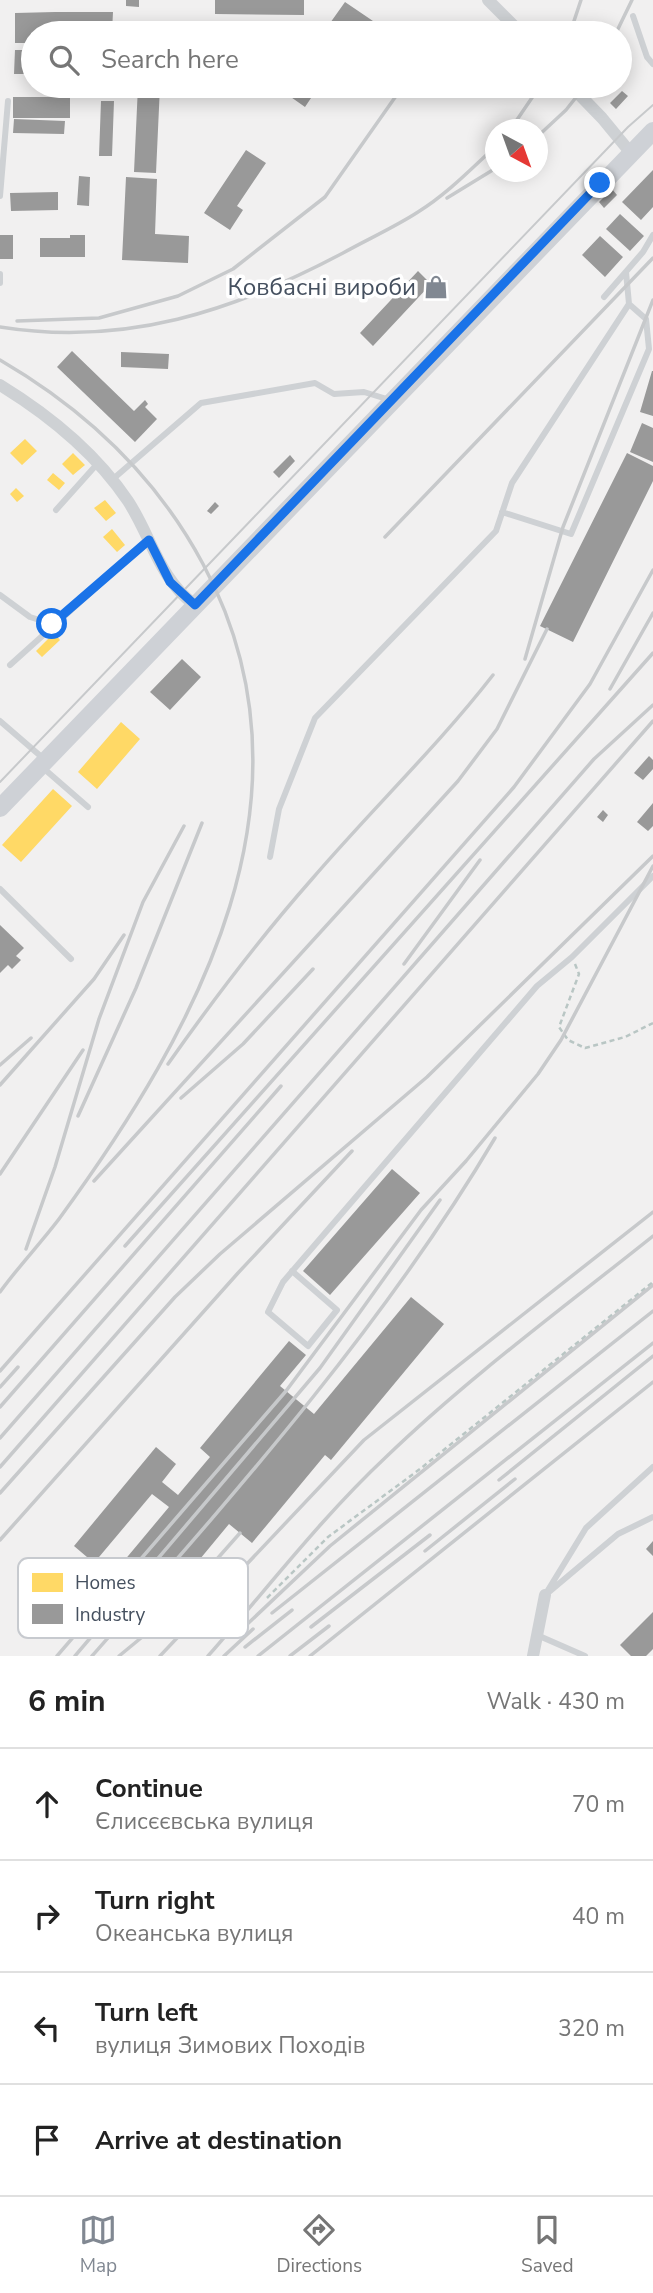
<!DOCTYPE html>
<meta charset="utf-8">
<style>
:root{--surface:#fff;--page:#f2f2f2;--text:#222;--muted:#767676;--line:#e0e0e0;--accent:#818892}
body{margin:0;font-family:"Nunito Sans",sans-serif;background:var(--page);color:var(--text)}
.compass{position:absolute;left:485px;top:119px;width:63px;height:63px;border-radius:50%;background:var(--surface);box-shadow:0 4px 18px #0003;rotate:139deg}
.stop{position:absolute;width:21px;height:21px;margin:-16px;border:5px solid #1a73e8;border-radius:50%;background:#fff}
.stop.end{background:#1a73e8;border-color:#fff;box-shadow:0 2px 7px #0008}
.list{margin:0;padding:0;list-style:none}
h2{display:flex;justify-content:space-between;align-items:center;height:91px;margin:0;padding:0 28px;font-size:30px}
h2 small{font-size:23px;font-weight:400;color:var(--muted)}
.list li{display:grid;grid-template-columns:46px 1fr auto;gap:21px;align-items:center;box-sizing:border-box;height:112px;padding:0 28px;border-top:2px solid var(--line)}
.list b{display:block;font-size:26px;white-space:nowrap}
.list p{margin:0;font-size:23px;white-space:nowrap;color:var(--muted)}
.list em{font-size:23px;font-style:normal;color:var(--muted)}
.icon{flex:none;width:38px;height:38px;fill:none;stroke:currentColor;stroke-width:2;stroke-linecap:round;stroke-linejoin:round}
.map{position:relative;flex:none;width:653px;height:1656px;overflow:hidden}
.search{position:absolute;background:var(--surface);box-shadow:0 4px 18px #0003;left:21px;right:21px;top:21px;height:77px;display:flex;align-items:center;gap:18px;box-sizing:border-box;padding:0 24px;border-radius:38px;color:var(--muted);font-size:26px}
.sheet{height:539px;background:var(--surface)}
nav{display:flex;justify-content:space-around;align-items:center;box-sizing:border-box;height:98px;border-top:2px solid var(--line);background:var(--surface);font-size:19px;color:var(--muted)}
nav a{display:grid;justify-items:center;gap:4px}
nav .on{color:var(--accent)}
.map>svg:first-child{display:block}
.homes{fill:#ffd966}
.industry{fill:#999}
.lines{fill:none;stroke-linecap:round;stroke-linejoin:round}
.path{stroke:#b9c6c4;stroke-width:2.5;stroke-dasharray:5 3.5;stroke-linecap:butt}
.service{stroke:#ced1d4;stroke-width:6}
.minor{stroke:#ced1d4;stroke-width:12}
.secondary{stroke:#ced1d6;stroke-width:18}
.tram{stroke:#c7c9cb;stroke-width:2}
.rail{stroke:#c7c9cb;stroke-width:3.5}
.route{stroke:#1a73e8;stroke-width:9}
.labels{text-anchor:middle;stroke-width:7;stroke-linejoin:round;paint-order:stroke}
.poi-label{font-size:24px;fill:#45505f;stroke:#fff;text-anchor:end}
.key{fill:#fff;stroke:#c7cacf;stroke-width:2}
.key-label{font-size:19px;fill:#45505f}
</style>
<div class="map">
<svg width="653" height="1656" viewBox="0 0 653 1656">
<rect width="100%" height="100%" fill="#f1f0f0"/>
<path class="homes" d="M25 439 37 451 22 465 10 453Z
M73 453 85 465 73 475 62 464Z
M53 473 65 483 59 490 47 480Z
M16 488 24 496 17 502 10 494Z
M105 500 116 513 106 521 94 508Z
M112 529 125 545 117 552 103 537Z
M54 633 60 640 42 657 36 651Z
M121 722 140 739 97 789 78 772Z
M53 789 72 806 21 862 2 845Z"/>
<path class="industry" d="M126 0H139V7L126 6Z
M215 0H304V15L215 14Z
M345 2 373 21 364 33H323Z
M55 12H113L112 32 31 33V43H15V13Z
M15 50H33V74H14Z
M138 86H160L156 173 134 172Z
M294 86H319L305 107 288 95Z
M622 91 628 96 616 109 610 103Z
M13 97H70V118H13Z
M101 101H114L112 156H99Z
M14 119 65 121 64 134 13 133Z
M246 150 266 163 237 206 243 210 230 230 204 213Z
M653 170V207L641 220 622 202Z
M79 176 90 177 89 206 77 205Z
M126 177 157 179 155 234 189 236 188 263 122 260Z
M612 189 617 195 604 208 599 202Z
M58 192V210L11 211 10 193Z
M620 214 644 236 630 251 606 229Z
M0 235H13V259H0Z
M70 235H85V257H40V238H70Z
M600 236 623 257 605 277 582 255Z
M418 271 431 284 373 346 360 333Z
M72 351 134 411 145 400 148 404 145 407 157 419 135 442 57 367Z
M121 352 169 354 168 369 121 367Z
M652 371H653V416L640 412Z
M642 423 653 428V462L630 452Z
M627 453 653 466V481L573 642 540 626Z
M290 455 295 461 279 478 273 472Z
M215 502 219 506 211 514 207 511Z
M182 659 201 677 170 710 150 692Z
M649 756 653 760V769L643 780 634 773Z
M653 803V826L648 831 637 822Z
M603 810 608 815 603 822 597 817Z
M0 925 24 948 16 956 21 960 12 969 8 965 0 973Z
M392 1169 420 1193 330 1295 303 1271Z
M411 1297 444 1324 331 1460 325 1455 252 1543 229 1524 152 1617 108 1580 169 1507 152 1494 94 1563 74 1546 156 1447 176 1464 162 1482 178 1495 210 1457 200 1448 289 1341 306 1355 280 1386 314 1414Z
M653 1541V1556L646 1549Z
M653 1612V1649L646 1656H631L620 1645Z"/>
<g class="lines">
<path class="path" d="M575 964 579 974 559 1027 568 1040 585 1048 625 1037 653 1023
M267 1598 328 1537 420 1469 653 1282"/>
<path class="service" d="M633 16 647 57 653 64
M0 196 8 101
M0 274V283
M604 297 643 252 653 235
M113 479 201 403 315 383 334 394 364 392 390 400
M56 510 98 463
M502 512 571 534 649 349 646 319 629 304
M0 595 30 617 52 624
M10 665 149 540
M0 721 44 759
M42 767 88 807
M270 857 279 809 315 718 496 531 512 483 629 304 626 272
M0 889 71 959
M292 1271 337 1310 308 1346 268 1312 283 1282 537 986 572 957 653 876
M549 1592 618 1534 653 1517
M545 1595 586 1528 653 1467
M537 1635 585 1656"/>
<path class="minor" d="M488 0 521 33
M571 86 602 118 630 152
M0 385C49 415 95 452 128 501 151 536 159 579 195 605
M533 1656 545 1595"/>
<path class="secondary" d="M0 808 653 131"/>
<path class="tram" d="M0 782 628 127 653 105"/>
<path class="rail" d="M439 33 440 32
M570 33 581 0
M616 33 632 0
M510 130 540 86
M538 136 566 110 585 86
M447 198 496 168
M17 321 99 318 178 296 233 269 325 197 403 86
M0 327C125 347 234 311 343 253 368 239 395 227 418 212 447 194 471 169 496 146
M0 360C86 410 156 476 203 564 327 795 198 1029 59 1219 40 1244 18 1267 0 1292
M385 537 653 258
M525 659 563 527 653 300
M610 689 653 613
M404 964 480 860
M168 1064C213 1000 260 938 312 879 371 810 437 747 493 675
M0 1065 31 1038
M0 1085 94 979 124 935
M181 1098 243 1044 313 969
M78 1116 136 988 202 823
M0 1174 83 1050
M94 1181 458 781 497 729 547 629
M125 1246 653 653
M26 1249 55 1167 99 1019 143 902 184 826
M0 1371 514 787 590 684 653 570
M0 1387 18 1367
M0 1407 281 1086
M0 1438 594 759 653 705
M0 1467 653 721
M499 1480 653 1356
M0 1493 175 1297 220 1254 427 1077 653 856
M0 1540 238 1273 352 1151
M425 1551 515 1479
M272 1613 653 1311
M311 1627 430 1535
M240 1631 330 1546 653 1285
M245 1647 292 1610
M57 1656 286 1391 421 1210 466 1161 538 1074 561 1040 653 866
M75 1656 320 1368 440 1200
M92 1656C236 1492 383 1327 495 1138
M119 1656 164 1619 240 1533
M160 1656 364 1440 653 1212
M208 1656C267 1589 321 1518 386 1457 469 1377 563 1308 653 1236
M224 1656 253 1629
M258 1656 653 1343
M290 1656 329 1626
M310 1656 653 1382"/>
</g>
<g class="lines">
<path class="route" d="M52 624 149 540 170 582 195 605 600 183"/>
</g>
<defs>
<g id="shop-bare" transform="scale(1.89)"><path d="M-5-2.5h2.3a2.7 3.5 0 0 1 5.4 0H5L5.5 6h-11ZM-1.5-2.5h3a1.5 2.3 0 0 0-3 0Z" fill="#818892" stroke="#fff" stroke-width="2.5" paint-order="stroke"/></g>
</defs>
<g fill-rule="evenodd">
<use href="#shop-bare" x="436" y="287"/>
</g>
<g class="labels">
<g class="poi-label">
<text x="416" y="295">Ковбасні вироби</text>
</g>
</g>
<rect x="18" y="1558" width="230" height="80" rx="10" class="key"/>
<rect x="32" y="1573" width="31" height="19" fill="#ffd966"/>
<rect x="32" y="1604" width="31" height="20" fill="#999"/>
<g class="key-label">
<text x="75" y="1589">Homes</text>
<text x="75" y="1621">Industry</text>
</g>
</svg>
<svg class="compass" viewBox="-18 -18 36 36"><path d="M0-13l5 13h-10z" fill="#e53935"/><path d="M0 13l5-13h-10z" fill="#767676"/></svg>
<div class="stop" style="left:52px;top:624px"></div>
<div class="stop end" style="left:600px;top:183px"></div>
<div class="search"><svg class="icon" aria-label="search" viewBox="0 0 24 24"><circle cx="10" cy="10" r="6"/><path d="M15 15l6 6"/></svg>Search here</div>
</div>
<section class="sheet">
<h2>6 min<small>Walk · 430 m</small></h2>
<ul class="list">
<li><svg class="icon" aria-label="ahead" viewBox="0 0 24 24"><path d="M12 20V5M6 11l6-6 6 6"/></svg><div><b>Continue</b><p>Єлисєєвська вулиця</p></div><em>70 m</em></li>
<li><svg class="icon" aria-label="right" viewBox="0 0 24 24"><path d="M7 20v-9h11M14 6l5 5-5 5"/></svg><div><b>Turn right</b><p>Океанська вулиця</p></div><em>40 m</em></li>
<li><svg class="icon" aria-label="left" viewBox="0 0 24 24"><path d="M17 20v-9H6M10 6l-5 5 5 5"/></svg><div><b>Turn left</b><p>вулиця Зимових Походів</p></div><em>320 m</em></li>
<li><svg class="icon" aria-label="arrive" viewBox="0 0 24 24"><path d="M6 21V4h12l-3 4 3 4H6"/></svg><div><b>Arrive at destination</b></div></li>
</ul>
</section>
<nav>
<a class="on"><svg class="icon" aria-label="map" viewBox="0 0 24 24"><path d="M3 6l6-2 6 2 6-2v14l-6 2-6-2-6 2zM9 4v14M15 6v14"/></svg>Map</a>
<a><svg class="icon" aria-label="directions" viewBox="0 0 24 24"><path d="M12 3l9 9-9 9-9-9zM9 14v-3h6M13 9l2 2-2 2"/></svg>Directions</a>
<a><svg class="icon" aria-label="saved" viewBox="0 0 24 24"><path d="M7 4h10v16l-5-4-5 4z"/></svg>Saved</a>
</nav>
